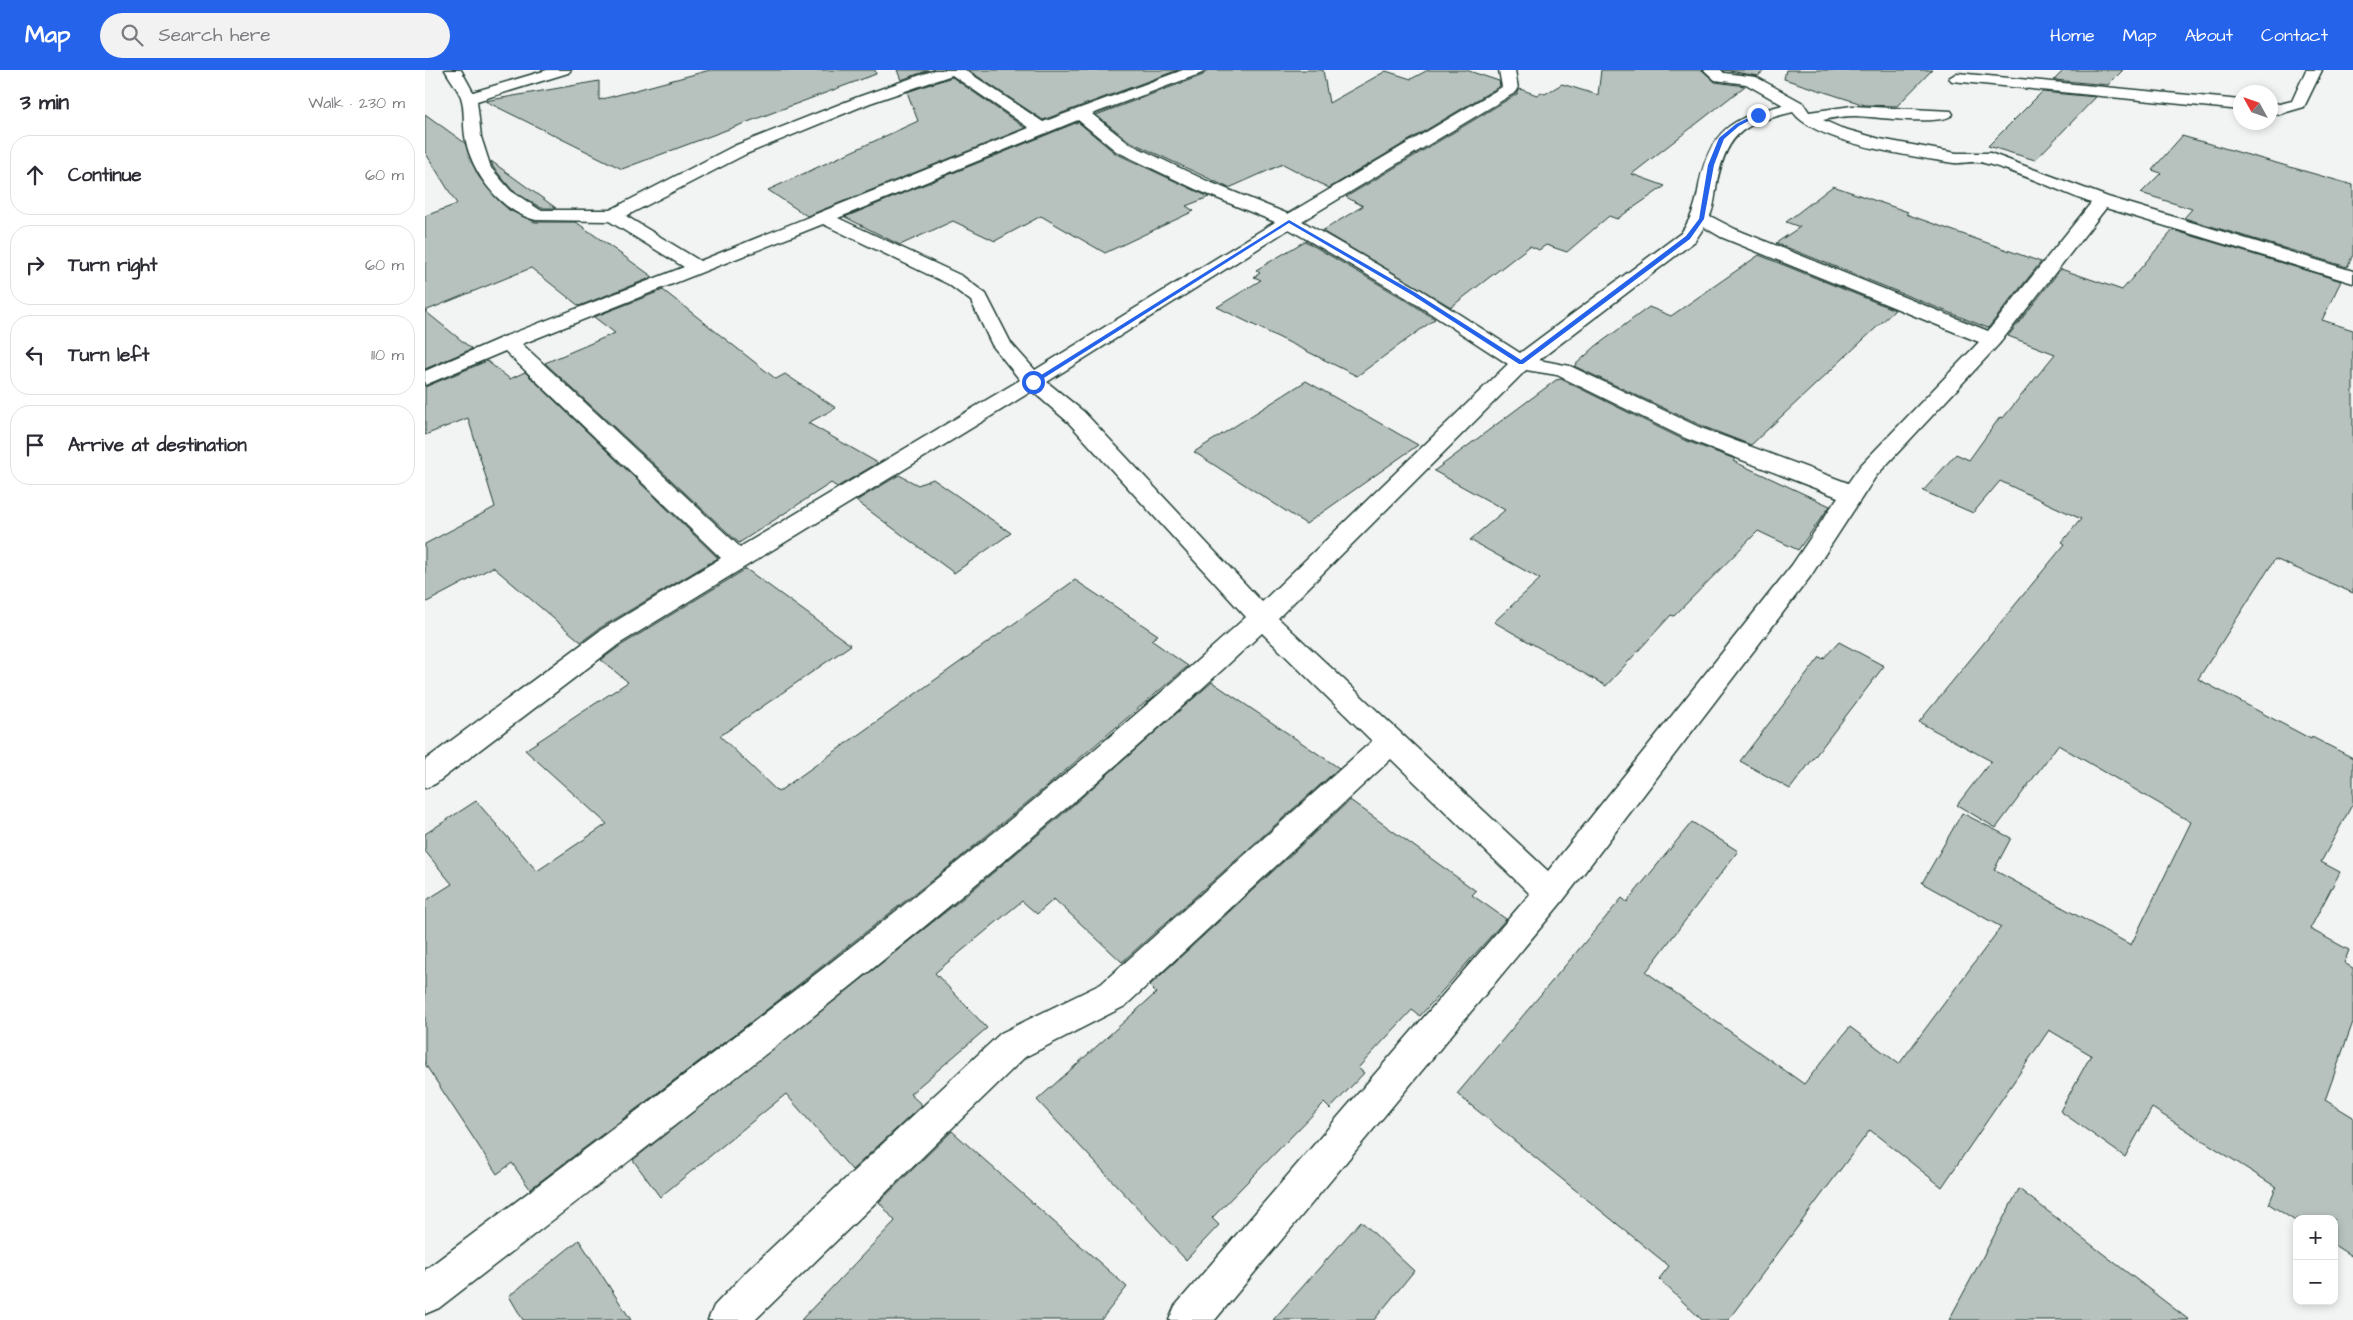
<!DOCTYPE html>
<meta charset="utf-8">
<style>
:root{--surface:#fff;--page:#f2f2f3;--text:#2b2b33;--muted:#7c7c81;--line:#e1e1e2;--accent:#2563eb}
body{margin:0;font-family:"Architects Daughter",sans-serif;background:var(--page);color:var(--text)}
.controls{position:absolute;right:15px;bottom:15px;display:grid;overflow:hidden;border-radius:10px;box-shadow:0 2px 8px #0003}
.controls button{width:45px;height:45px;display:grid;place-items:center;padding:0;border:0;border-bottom:1px solid var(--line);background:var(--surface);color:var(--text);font:25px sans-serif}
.compass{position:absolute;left:1808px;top:15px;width:45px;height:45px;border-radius:50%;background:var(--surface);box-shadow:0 2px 8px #0003;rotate:310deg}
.stop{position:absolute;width:15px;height:15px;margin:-11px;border:4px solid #2563eb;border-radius:50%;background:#fff}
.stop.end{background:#2563eb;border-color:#fff;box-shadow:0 1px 5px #0008}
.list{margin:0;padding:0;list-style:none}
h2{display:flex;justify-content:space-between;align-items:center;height:65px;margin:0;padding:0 20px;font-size:21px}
h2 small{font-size:16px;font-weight:400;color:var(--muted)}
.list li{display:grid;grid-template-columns:32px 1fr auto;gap:15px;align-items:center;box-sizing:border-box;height:80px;margin:0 10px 10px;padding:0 10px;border:1px solid var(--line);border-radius:20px}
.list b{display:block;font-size:19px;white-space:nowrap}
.list em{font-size:16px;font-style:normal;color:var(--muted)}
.icon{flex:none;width:28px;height:28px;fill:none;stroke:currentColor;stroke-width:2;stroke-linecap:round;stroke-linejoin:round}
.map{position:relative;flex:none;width:1928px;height:1250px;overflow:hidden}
header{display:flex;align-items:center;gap:30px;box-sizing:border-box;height:70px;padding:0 25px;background:var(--accent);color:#fff}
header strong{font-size:24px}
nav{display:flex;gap:28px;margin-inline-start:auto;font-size:18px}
.search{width:350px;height:45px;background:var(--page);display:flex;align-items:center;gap:12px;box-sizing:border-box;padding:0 18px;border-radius:28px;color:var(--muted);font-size:19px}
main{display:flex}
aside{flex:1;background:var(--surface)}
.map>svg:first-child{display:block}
.building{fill:#b7c1bd;stroke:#1f3d34}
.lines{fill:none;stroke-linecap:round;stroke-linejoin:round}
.minor-casing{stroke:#1f3d34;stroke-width:3}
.minor{fill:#fff;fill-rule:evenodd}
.route{fill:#2563eb}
</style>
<header>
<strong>Map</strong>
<div class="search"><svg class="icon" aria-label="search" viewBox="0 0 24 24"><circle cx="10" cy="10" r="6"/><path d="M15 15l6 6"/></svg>Search here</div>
<nav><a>Home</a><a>Map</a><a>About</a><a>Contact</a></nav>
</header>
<main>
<aside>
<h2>3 min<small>Walk · 230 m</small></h2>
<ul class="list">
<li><svg class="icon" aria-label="ahead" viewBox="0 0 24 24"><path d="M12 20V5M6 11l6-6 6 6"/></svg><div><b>Continue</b></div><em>60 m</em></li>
<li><svg class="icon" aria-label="right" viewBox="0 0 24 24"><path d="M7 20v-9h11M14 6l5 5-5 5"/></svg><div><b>Turn right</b></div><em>60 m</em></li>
<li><svg class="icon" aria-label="left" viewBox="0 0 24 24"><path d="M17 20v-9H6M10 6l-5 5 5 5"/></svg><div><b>Turn left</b></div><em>110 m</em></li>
<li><svg class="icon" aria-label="arrive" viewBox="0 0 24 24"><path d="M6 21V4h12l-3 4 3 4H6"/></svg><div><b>Arrive at destination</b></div></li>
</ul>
</aside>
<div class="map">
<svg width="1928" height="1250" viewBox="0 0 1928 1250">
<rect width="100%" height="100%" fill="#f2f3f3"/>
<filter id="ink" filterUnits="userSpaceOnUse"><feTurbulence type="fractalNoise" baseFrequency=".02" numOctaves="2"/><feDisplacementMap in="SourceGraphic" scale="10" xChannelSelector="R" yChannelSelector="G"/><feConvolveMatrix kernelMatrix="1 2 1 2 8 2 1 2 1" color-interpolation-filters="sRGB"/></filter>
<g filter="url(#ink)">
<path class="building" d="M285 0H450L451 4 197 99 60 31 174 11V30Z
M472 0H504L476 10Z
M543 0H753L618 50Z
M782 0H898L904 33 961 1 986 9 1003 0H1041L1074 11 1075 16 904 118 858 94 804 118 704 71 671 45 778 5Z
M1176 0H1277L1290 12 1320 16 1207 104 1240 116 1192 149 1184 146 1142 182 1121 175 1114 180 1105 176 1026 237 897 161 938 136 921 127 1092 24 1095 19 1112 25 1116 22 1120 24 1137 14 1173 25Z
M1299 0H1340L1333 6Z
M1361 0H1507L1472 36 1440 35 1359 9Z
M1639 0H1698L1683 15 1629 10Z
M527 7 600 58 382 146 343 120 493 51 482 22Z
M1617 22 1671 27 1610 90 1563 76Z
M0 44 40 73 54 107 73 130 84 140 110 152H151L228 207 154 236 106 198 0 241 47 279 0 299V146L32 134 0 82Z
M653 52 690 83 784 127 761 136 769 141 680 183 616 146 570 171 528 151 475 175 420 147Z
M1757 66 1928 115V185L1922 197 1759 148 1767 139 1716 123 1736 103 1727 100Z
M66 91 131 138H116L87 120 68 97Z
M1408 116 1483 142 1481 144 1616 192 1563 258 1351 173 1375 157 1361 152Z
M1748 160 1916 211 1897 250 1928 260V523L1850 489 1773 609 1886 669 1887 667 1928 688V733L1896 792 1915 802 1885 859 1924 880 1919 893 1928 898V952L1900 1030 1928 1047V1187L1909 1175V1149H1872V1152L1844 1134 1851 1117 1727 1038 1700 1087 1635 1041 1666 985 1624 960 1517 1117 1445 1060 1303 1250H1277L1234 1209 1244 1196 1032 1024 1197 828 1202 832 1267 752 1313 781 1221 902 1379 1014 1425 957 1474 994 1576 857 1497 813 1537 743 1586 768 1569 800 1706 875 1766 752 1633 675 1571 758 1532 735 1566 691 1494 652 1640 474 1637 472 1656 449 1575 411 1548 443 1498 421 1531 384 1544 390 1575 347 1578 348 1630 284 1583 266 1636 199 1697 220Z
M880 171 981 230 1010 249 932 306 792 237 836 210 829 207 835 203 831 200Z
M1334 185 1470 240 1326 375 1277 356 1149 296 1171 276 1224 237 1246 246Z
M238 220 351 309 360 304 411 338 383 353 453 393 412 417 406 413 314 473 120 293 190 263 169 247Z
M62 291 85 309 100 302 293 488 175 558 156 572 68 497 0 533V474L70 437 43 348 0 365V317Z
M1136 309 1259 370 1310 389 1308 391 1405 436 1373 480 1333 461 1249 546 1246 545 1181 616 1069 552 1115 509 1045 470 1080 440 1009 401 1131 310Z
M881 311 993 375 881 454 769 382Z
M474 405 493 415 508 409 586 463 529 503 431 431Z
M321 499 426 575 295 666 353 722 650 510 733 565 726 570 763 596 621 717 520 800 313 962 105 1119 87 1093 72 1104 0 994V831L27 814 0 781V764L51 731 112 801 182 754 100 680 203 612 176 590 195 576Z
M1414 572 1459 596 1365 719 1315 691 1395 587 1398 589Z
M787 612 914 698 697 892 629 829 612 844 597 831 510 903 562 958 485 1024 497 1035 427 1100 361 1024 235 1127 208 1090 538 828 640 742Z
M925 730 1051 821 1047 825 1081 849 995 946 987 940 933 998 939 1003 905 1039 899 1033 787 1148 794 1155 761 1190 612 1030 731 923 724 916Z
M527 1061 702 1217 676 1250H376L470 1151 454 1132Z
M1594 1119 1764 1250H1524Z
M936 1151 989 1201 949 1250H848Z
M154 1170 206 1250H98L84 1226Z"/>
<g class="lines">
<g class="minor-casing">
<path id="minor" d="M20 0H36L48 22 122 0H146L143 3 52 31 56 67 66 98 86 121 115 140H185L309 76 433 27 510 0H540L618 52 758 0H780L777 3 667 44 703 73 782 111 863 144 1077 17 1074 0H1090L1093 19 1091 22 877 151 996 220 1095 283 1256 163C1267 148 1271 134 1274 116 1284 61 1306 48 1358 35L1321 14 1290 10 1279 0H1296L1299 3 1331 7 1378 33 1384 42 1427 36 1526 41 1528 44C1519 57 1446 46 1429 46 1419 46 1408 48 1398 50L1416 58 1455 69 1531 83H1565L1683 127 1928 201V213L1681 138 1574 274 1451 406 1385 507 1136 833 790 1250H744L750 1236 1105 824 966 689 700 936 600 987 330 1250H283L289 1236 323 1200 576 963 676 914 947 671 837 563C578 806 294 1021 14 1238L0 1244V1200C279 990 562 782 821 547L643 352 607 321 194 574 10 714 0 718V690L176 560 296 488 80 281 0 315V301L76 268 259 197 184 151 111 150C75 142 45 101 40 66 38 54 40 39 36 27 32 18 25 9 20 0ZM527 5 604 58 275 191 201 146 321 84 445 33ZM1368 42C1390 73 1490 87 1529 93 1538 94 1549 90 1559 93 1595 102 1631 120 1666 133L1563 261 1310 159 1285 146C1290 135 1290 123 1292 112 1303 60 1320 54 1368 42ZM653 50 691 81 770 119 850 152 610 300 586 273 561 224 537 206 413 148ZM398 154 523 214 546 231 567 275 595 310 315 477 97 274ZM1279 157 1296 167 1554 272 1435 396 1423 413 1276 358 1145 296 1114 290 1270 171ZM864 159 982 228 1083 294 837 532 659 342 622 312ZM1101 300 1132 305 1260 368 1413 427 1367 495 1123 801 853 548Z
M1881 0H1897L1879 37 1855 44 1846 43V33L1855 34 1867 31Z
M1532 3 1816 30V40L1527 11 1524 8Z"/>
</g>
<use href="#minor" class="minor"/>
</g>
</g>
<path class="route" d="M1331 44 1335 45 1314 56 1299 69 1289 95 1279 149 1265 169 1098 294H1094L987 225 864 153 611 313 605 312 864 150 991 223 1096 290 1261 166 1274 149 1283 95 1294 68 1311 54Z"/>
</svg>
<div class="controls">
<button>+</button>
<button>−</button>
</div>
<svg class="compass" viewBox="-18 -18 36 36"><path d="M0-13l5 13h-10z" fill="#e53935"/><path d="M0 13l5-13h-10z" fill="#7c7c81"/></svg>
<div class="stop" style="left:608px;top:312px"></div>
<div class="stop end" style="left:1333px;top:45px"></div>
</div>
</main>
